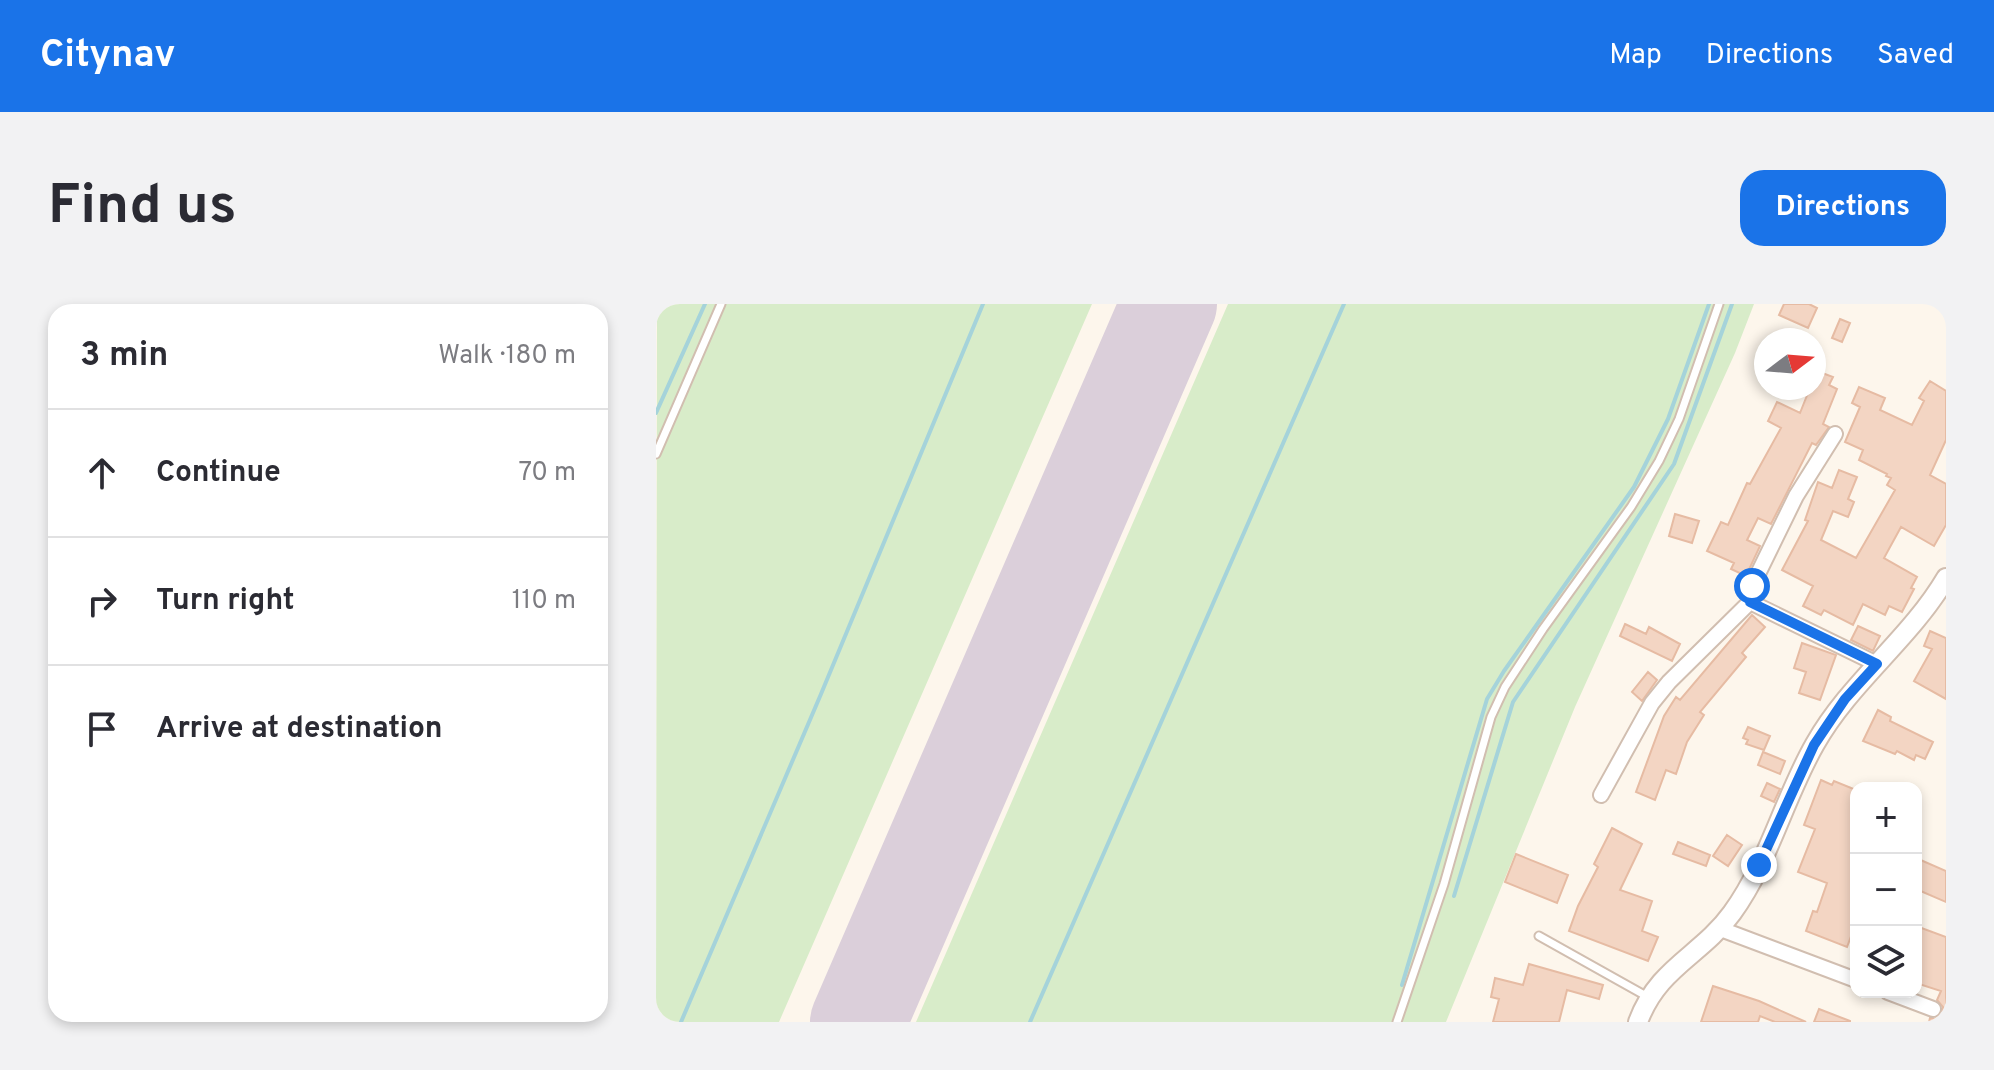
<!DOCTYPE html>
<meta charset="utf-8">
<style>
:root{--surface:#fff;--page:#f2f2f3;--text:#2b2b33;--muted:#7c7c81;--line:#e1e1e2;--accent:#1a73e8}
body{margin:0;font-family:Overpass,sans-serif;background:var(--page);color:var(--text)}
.controls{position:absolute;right:24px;bottom:24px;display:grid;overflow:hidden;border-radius:16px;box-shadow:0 4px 12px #0003}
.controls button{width:72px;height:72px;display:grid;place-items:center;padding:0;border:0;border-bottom:2px solid var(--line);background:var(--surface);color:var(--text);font:40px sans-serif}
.compass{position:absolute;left:1098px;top:24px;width:72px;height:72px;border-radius:50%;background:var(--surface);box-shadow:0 4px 12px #0003;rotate:74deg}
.stop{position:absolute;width:24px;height:24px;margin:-18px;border:6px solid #1a73e8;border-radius:50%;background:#fff}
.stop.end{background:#1a73e8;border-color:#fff;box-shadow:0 2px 8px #0008}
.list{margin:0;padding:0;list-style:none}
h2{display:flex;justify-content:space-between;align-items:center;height:104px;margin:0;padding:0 32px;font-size:34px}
h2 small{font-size:26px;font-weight:400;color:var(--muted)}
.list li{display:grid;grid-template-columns:52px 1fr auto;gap:24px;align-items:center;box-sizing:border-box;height:128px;padding:0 32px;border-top:2px solid var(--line)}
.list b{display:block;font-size:30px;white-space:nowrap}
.list em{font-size:26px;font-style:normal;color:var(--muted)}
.icon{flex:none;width:44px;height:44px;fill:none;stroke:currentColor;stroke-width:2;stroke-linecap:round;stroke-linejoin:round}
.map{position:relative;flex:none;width:1290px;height:718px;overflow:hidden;border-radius:24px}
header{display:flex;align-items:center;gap:48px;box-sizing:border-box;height:112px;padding:0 40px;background:var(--accent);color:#fff}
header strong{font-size:38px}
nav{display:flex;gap:44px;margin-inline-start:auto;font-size:28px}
.intro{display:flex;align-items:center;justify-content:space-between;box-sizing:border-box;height:192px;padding:0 48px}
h1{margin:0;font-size:56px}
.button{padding:20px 36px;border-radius:24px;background:var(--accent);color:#fff;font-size:28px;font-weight:700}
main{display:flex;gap:48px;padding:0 48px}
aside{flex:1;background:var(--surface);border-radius:24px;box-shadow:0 4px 12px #0003}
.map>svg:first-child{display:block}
.green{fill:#d8ecc9}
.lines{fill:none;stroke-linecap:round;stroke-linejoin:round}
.stream{stroke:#a5d3da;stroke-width:4}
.runway{stroke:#dbcfda;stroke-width:96}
.building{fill:#f3d5c3;stroke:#e6bba3;stroke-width:2}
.service-casing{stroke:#d1beb0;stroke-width:11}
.minor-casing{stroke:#d1beb0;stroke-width:18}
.tertiary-casing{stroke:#d1beb0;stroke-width:22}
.service{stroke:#fff;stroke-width:7}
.minor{stroke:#fff;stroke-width:14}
.tertiary{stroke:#fff;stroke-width:18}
.route{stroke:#1a73e8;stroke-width:10}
</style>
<header>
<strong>Citynav</strong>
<nav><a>Map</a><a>Directions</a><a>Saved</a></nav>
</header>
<div class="intro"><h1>Find us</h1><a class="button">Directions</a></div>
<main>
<aside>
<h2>3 min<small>Walk · 180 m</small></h2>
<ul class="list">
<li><svg class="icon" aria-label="ahead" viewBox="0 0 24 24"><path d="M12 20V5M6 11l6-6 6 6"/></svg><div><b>Continue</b></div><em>70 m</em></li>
<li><svg class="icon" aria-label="right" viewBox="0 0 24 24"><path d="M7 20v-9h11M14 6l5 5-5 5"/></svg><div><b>Turn right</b></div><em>110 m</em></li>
<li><svg class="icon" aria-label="arrive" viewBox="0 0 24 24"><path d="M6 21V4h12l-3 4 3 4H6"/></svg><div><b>Arrive at destination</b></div></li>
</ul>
</aside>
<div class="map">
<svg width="1290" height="718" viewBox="0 0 1290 718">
<rect width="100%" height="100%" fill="#fdf6ec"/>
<path class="green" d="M1 0H436L123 718H0Z
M572 0H1098L1079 49 919 403 790 718H260Z"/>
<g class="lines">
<path class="stream" d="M0 109 49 0
M798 592 857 398 1018 160 1076 0
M746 681 831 395 848 367 978 183 1012 115 1053 0
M25 718 165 390 327 0
M374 718 688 0"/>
<path class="runway" d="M202 718 513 0"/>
</g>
<path class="building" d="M1128 0H1153L1161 4 1152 24 1123 11Z
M1184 15 1194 19 1186 38 1176 34Z
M1161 67 1177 73 1173 81 1181 85 1167 120 1173 123 1160 141 1156 139 1115 220 1102 214 1091 236 1104 242 1090 272 1075 265 1078 259 1051 247 1065 218 1072 221 1091 179 1094 180 1125 124 1112 117 1121 98 1144 109 1154 84H1158Z
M1274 77 1290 87V136L1274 171 1290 180V221L1278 242 1245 223 1228 254 1261 273 1255 284 1258 285 1246 308 1233 302 1229 311 1207 300 1197 321 1168 306 1165 311 1147 302 1157 282 1126 266 1152 217 1149 216 1162 178 1176 184 1183 166 1201 173 1192 195 1198 198 1192 213 1177 207 1165 236 1200 254 1239 186 1231 181 1235 174 1230 172 1231 170 1203 156 1207 146 1189 138 1204 103 1196 99 1203 83 1229 94 1224 106 1256 121 1268 97 1263 94Z
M1019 210 1043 217 1036 239 1013 232Z
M1096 311 1109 323 1086 349 1090 353 1044 408 1048 411 1031 438 1020 470 1010 466 999 496 980 488 1008 412 1020 393 1024 396Z
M969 320 990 330 993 323 1024 340 1016 357 964 332Z
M1202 322 1224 332 1217 347 1195 336Z
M1274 327 1290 334V395L1258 377 1276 345 1268 342Z
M1146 339 1180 351 1164 396 1143 389 1150 368 1138 364Z
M992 368 1001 376 986 397 976 388Z
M1222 406 1235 413 1234 417 1277 438 1269 455 1260 451 1258 456 1241 447 1239 450 1207 437Z
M1092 423 1114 432 1108 446 1090 440 1092 436 1087 434Z
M1107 448 1129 457 1124 470 1102 461Z
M1165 476 1176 481 1178 477 1200 486V619L1191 643 1150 627 1157 607 1161 608 1171 579 1142 568 1159 525 1148 521Z
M1111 479 1124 485 1118 498 1105 492Z
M956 524 986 540 964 586 996 597 986 627 1002 633 992 657 913 627 922 602 942 563 938 560Z
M1071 531 1086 541 1072 562 1057 552Z
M1022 538 1054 551 1050 562 1017 550Z
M860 550 912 571 901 599 849 578Z
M1260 554 1290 567V598L1260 585Z
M1260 622 1290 633V718H1273L1274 714 1279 715 1286 709 1287 703 1281 696 1285 687 1260 679Z
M873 660 947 681 943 695 911 686 903 718H837L843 695 835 693 839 674 867 681Z
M1057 682 1103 697 1150 718H1119L1104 712 1102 718H1045Z
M1163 705 1194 717V718H1158Z"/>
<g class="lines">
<g class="service-casing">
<path id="service" d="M0 150 65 0
M883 632 992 693
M741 718 788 580 835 413 849 383 887 325 975 203 1003 157 1023 115 1063 0"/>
</g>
<g class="minor-casing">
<path id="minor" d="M1094 298 1221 360
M945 491 996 399 1013 378 1094 298 1096 282 1140 192 1179 130
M1062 624 1200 676
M1232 688 1277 705"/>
</g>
<g class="tertiary-casing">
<path id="tertiary" d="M982 718C1002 663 1045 652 1076 609 1113 558 1128 494 1159 440 1194 378 1254 335 1290 274"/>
</g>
<use href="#service" class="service"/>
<use href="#minor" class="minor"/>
<use href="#tertiary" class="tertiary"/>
</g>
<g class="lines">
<path class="route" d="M1096 282 1094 298 1221 360 1189 395 1158 441 1103 561"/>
</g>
</svg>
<div class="controls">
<button>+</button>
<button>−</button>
<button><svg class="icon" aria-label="layers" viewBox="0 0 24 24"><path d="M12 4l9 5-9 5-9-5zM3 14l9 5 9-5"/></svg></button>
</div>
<svg class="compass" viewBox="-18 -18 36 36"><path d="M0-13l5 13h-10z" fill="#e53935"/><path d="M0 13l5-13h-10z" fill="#7c7c81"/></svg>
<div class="stop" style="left:1096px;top:282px"></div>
<div class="stop end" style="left:1103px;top:561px"></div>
</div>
</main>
